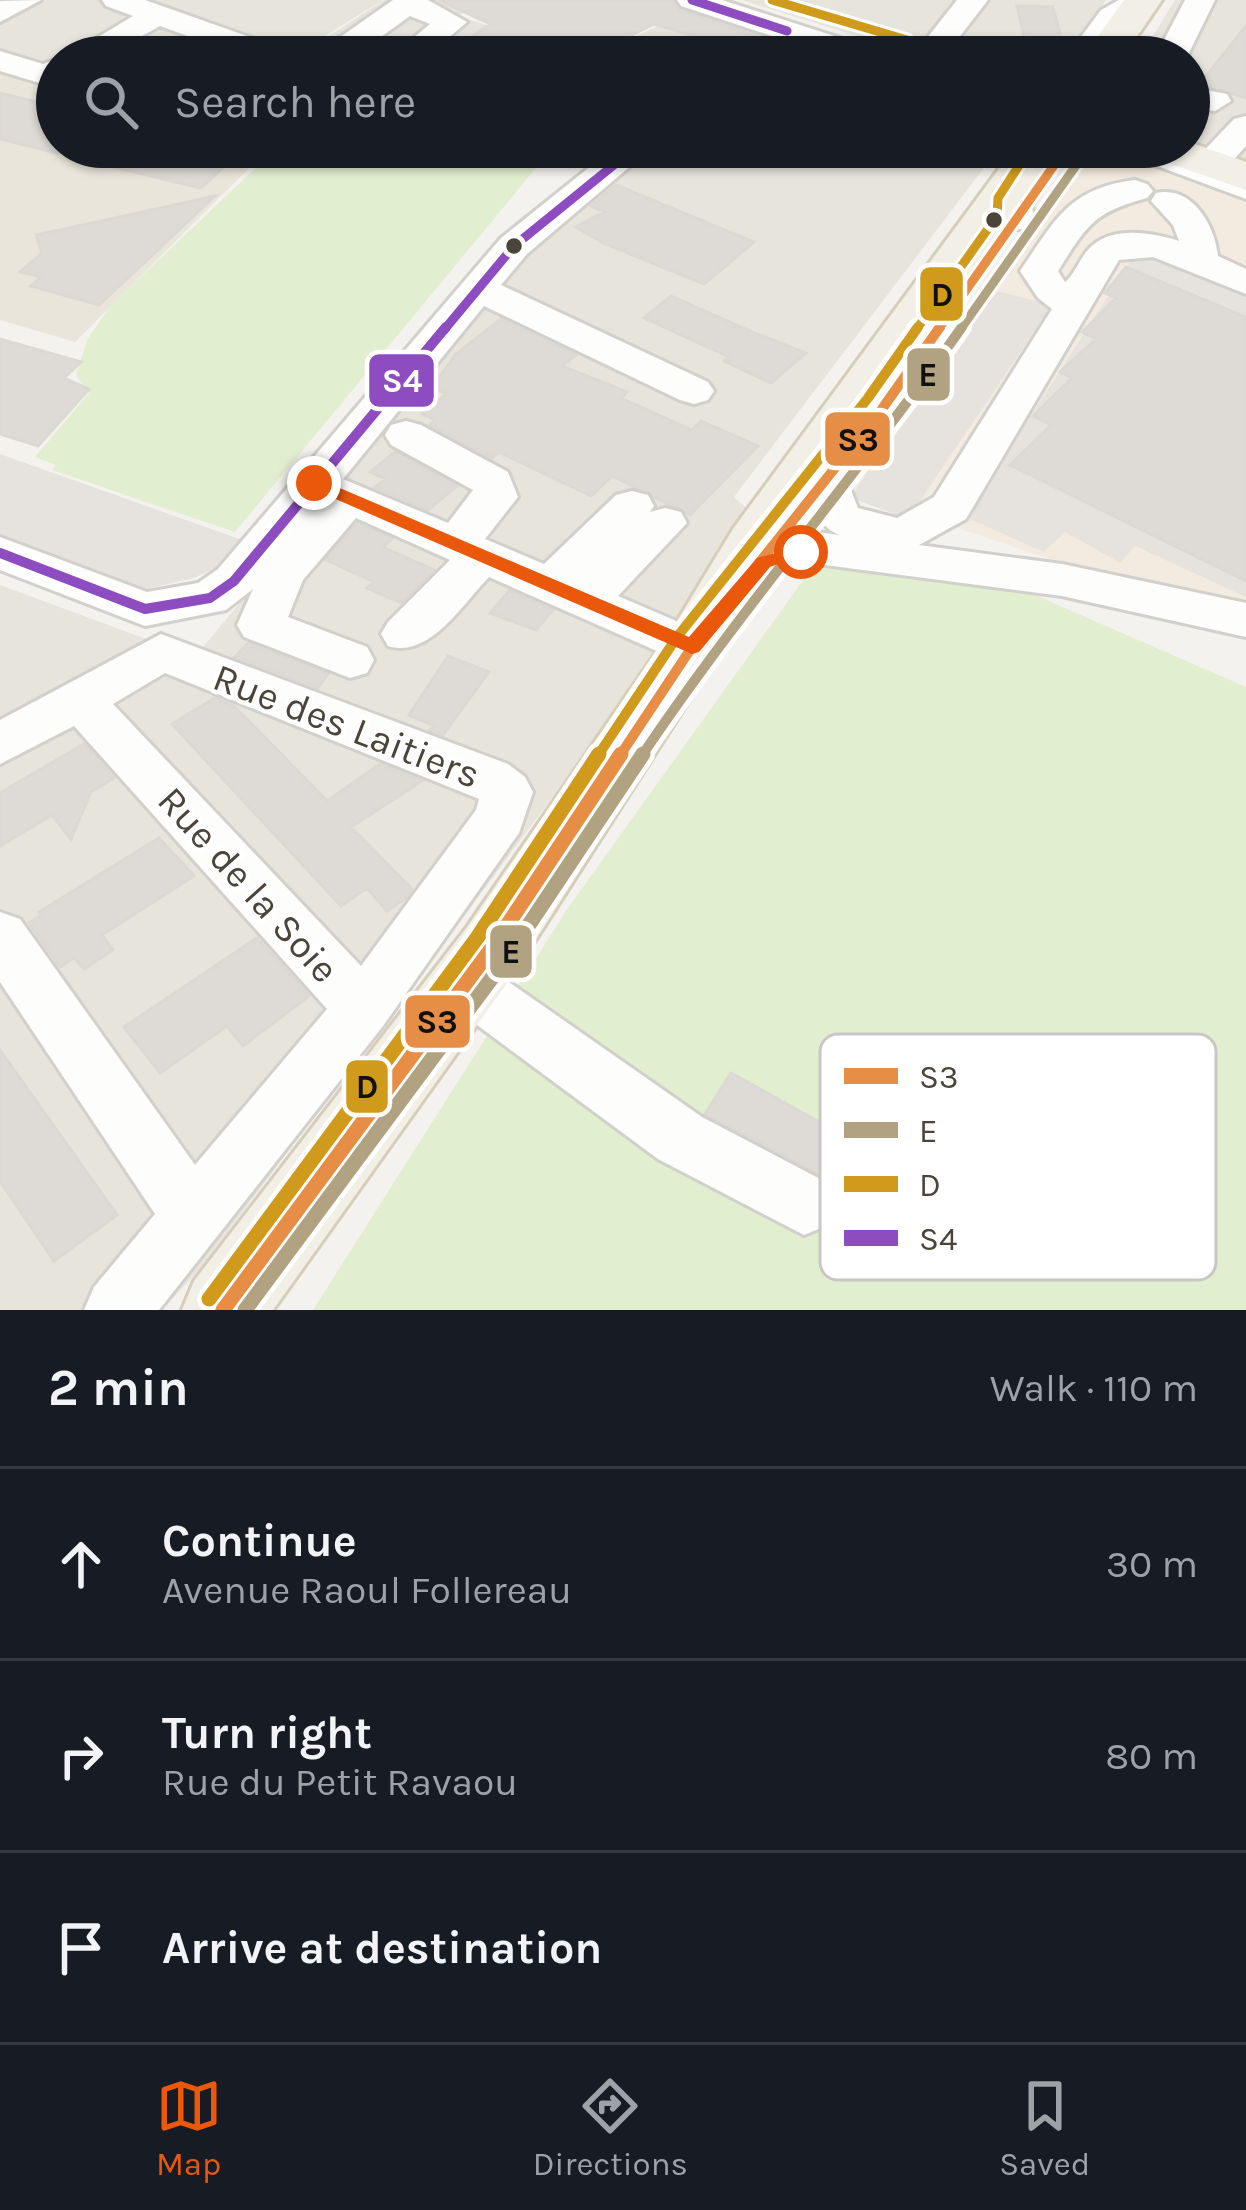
<!DOCTYPE html>
<meta charset="utf-8">
<style>
:root{--surface:#171b24;--page:#20242c;--text:#f1f3f6;--muted:#9ea1a6;--line:#363941;--accent:#ea580c}
body{margin:0;font-family:Karla,sans-serif;background:var(--page);color:var(--text)}
.stop{position:absolute;width:36px;height:36px;margin:-27px;border:9px solid #ea580c;border-radius:50%;background:#fff}
.stop.end{background:#ea580c;border-color:#fff;box-shadow:0 3px 12px #0008}
.list{margin:0;padding:0;list-style:none}
h2{display:flex;justify-content:space-between;align-items:center;height:156px;margin:0;padding:0 48px;font-size:51px}
h2 small{font-size:39px;font-weight:400;color:var(--muted)}
.list li{display:grid;grid-template-columns:78px 1fr auto;gap:36px;align-items:center;box-sizing:border-box;height:192px;padding:0 48px;border-top:3px solid var(--line)}
.list b{display:block;font-size:45px;white-space:nowrap}
.list p{margin:0;font-size:39px;white-space:nowrap;color:var(--muted)}
.list em{font-size:39px;font-style:normal;color:var(--muted)}
.icon{flex:none;width:66px;height:66px;fill:none;stroke:currentColor;stroke-width:2;stroke-linecap:round;stroke-linejoin:round}
.map{position:relative;flex:none;width:1246px;height:1310px;overflow:hidden}
.search{position:absolute;background:var(--surface);box-shadow:0 3px 9px #0004;left:36px;right:36px;top:36px;height:132px;display:flex;align-items:center;gap:30px;box-sizing:border-box;padding:0 42px;border-radius:66px;color:var(--muted);font-size:45px}
.sheet{height:732px;background:var(--surface)}
nav{display:flex;justify-content:space-around;align-items:center;box-sizing:border-box;height:168px;border-top:3px solid var(--line);background:var(--surface);font-size:33px;color:var(--muted)}
nav a{display:grid;justify-items:center;gap:6px}
nav .on{color:var(--accent)}
.map>svg:first-child{display:block}
.residential{fill:#e7e4dc}
.commercial{fill:#f3ebdf}
.education{fill:#eae5da}
.green{fill:#e1eecf}
.parking{fill:#e6e3df}
.building{fill:#dedbd6;stroke:#dcd9d4;stroke-width:3}
.lines{fill:none;stroke-linecap:round;stroke-linejoin:round}
.minor-casing{stroke:#d2d0cb;stroke-width:6}
.major-casing{stroke:#d6cebb;stroke-width:6}
.minor{fill:#fdfdfc;fill-rule:evenodd}
.major{fill:#f2efe6;fill-rule:evenodd}
.bus-1-far2-casing{stroke:#fff;stroke-width:15}
.bus-1-far1-casing{stroke:#fff;stroke-width:20}
.bus-1-casing{stroke:#fff;stroke-width:24}
.bus-2-far2-casing{stroke:#fff;stroke-width:15}
.bus-2-far1-casing{stroke:#fff;stroke-width:20}
.bus-2-casing{stroke:#fff;stroke-width:24}
.bus-3-far2-casing{stroke:#fff;stroke-width:15}
.bus-3-far1-casing{stroke:#fff;stroke-width:20}
.bus-3-casing{stroke:#fff;stroke-width:24}
.bus-4-far1-casing{stroke:#fff;stroke-width:15}
.bus-4-casing{stroke:#fff;stroke-width:20}
.bus-1-far2{stroke:#e68e45;stroke-width:9}
.bus-1-far1{stroke:#e68e45;stroke-width:10}
.bus-1{stroke:#e68e45;stroke-width:15}
.bus-2-far2{stroke:#b1a381;stroke-width:9}
.bus-2-far1{stroke:#b1a381;stroke-width:10}
.bus-2{stroke:#b1a381;stroke-width:15}
.bus-3-far2{stroke:#d09b1d;stroke-width:9}
.bus-3-far1{stroke:#d09b1d;stroke-width:10}
.bus-3{stroke:#d09b1d;stroke-width:15}
.bus-4-far1{stroke:#8d4cbf;stroke-width:9}
.bus-4{stroke:#8d4cbf;stroke-width:10}
.route{fill:#ea580c}
.bus-dot{fill:#4b4439;stroke:#fff;stroke-width:4.5}
.labels{text-anchor:middle;stroke-width:9;stroke-linejoin:round;paint-order:stroke}
.street-label{font-size:39px;fill:#4b4439;stroke:#fff}
.key{fill:#fff;stroke:#c9c7c4;stroke-width:3}
.key-label{font-size:33px;fill:#4b4439}
.line-badge{stroke:#fff;stroke-width:4.5}
.badge-label{font-size:33px;text-anchor:middle;font-weight:bold;fill:#fff}
.pale-badge-label{font-size:33px;text-anchor:middle;font-weight:bold;fill:#111}
</style>
<div class="map">
<svg width="1246" height="1310" viewBox="0 0 1246 1310">
<rect width="100%" height="100%" fill="#f4f2ee"/>
<path class="residential" d="M44 0H383L301 51 314 57H57V75L0 52V22Z
M742 0H1106L1069 57H923Z
M1175 0H1246V163L1189 142V57H1140Z
M691 10 770 33 739 57H593Z
M655 147 999 148 734 497 753 514 546 806 200 1269 162 1310H0V585L195 657 552 226Z"/>
<path class="commercial" d="M1116 152 1151 156 1246 192V625L842 489 1074 165Z"/>
<path class="education" d="M0 55 57 79V147H270L75 342 0 320Z"/>
<path class="green" d="M278 147H470L540 163 235 532 52 470 56 465 35 457 89 393 76 375 87 340 111 305Z
M814 565 982 572 1246 687V1310H313L568 908Z"/>
<path class="parking" d="M384 0H479L458 16 486 25 440 57H325L306 51Z
M1145 248 1246 290V597L1135 546 1120 563 1065 532 1044 552 965 517 1133 258Z
M998 291 1052 305 908 519 851 498 936 360Z
M0 454 245 541 229 561 194 578 146 589 17 544 0 538Z"/>
<path class="building" d="M673 0 680 10 756 36 738 49 654 24 587 57H442L490 24 439 0Z
M1017 6 1053 7 1061 38 1024 37Z
M1246 26V98L1200 84Z
M0 93 57 107V153L0 139Z
M81 147H245L201 188 80 159Z
M616 185 722 229 754 242 704 284 603 243 576 227 604 212 591 206Z
M215 196 99 305 31 286 41 277 20 272 42 253 36 235Z
M1126 267 1246 317V581L1010 465 1051 425 1033 416 1072 378 1060 372 1096 339 1082 332 1116 298 1105 293Z
M671 296 757 334 806 353 771 383 724 361 729 357 644 318Z
M501 319 576 355 562 366 627 392 621 398 692 430 701 421 758 446 690 515 612 476 591 496 499 452 492 458 430 425 435 420 422 414 447 394 432 387 457 353Z
M0 339 81 362 64 378 89 389 38 446 0 434Z
M395 452 457 486 428 510 375 487 386 479 370 472Z
M357 523 392 539 383 547 434 570 401 603 367 588 374 582 326 560Z
M509 591 553 610 536 630 490 613Z
M248 643 328 674 318 688 235 657Z
M448 656 489 672 443 735 430 730 435 726 409 715Z
M215 698 234 706 327 801 380 764 422 781 351 827 412 889 406 898 387 911 367 888 341 906 172 724Z
M84 744 114 778 91 792 71 839 52 815 0 846V793Z
M159 838 194 876 102 935 113 950 84 969 74 958 60 967 29 923 42 915 39 912Z
M257 938 309 996 243 1046 227 1026 160 1073 124 1027Z
M0 1050 117 1215 54 1261 0 1181Z
M731 1073 848 1138 826 1177 705 1114Z"/>
<g class="lines">
<g class="minor-casing">
<path id="minor" d="M41 0 0 22V1Z
M102 0H145L286 50 291 57H245L160 26 104 57H65L133 16 106 6Z
M393 0H428L467 22 426 57H390L430 24 410 16 353 57H323L326 47Z
M677 0H722L878 50 883 57H835L681 6Z
M957 0H988L944 57H912Z
M1119 0H1156L1123 22 1098 57H1066L1101 10Z
M1185 0H1215L1187 57H1155Z
M0 51 43 64 57 59V82L46 85 0 71Z
M1189 87 1227 94 1231 101 1215 111 1189 107Z
M1246 116V146L1226 168 1246 176V199L1125 154 1120 147H1168L1197 158 1234 119Z
M542 147H653L527 254 501 285 708 382 714 391 708 400 694 404 680 400 484 306 343 479 448 523 473 490 391 445 385 435 391 425 406 421 421 425 508 472 518 497 485 539 544 564 616 495 632 491 648 495 654 506 650 512 665 508 681 512 687 523 618 596 709 635 716 647 709 659 692 665 675 659 489 577C462 605 429 659 388 646L381 634 388 622 450 560 356 518 303 580 288 617 367 647 374 660 367 673 350 678 244 637 237 625 253 589 226 610 145 626 0 570V537L147 592 198 583 218 569 501 238 592 165 547 154Z
M1035 147H1069L1032 206 1034 221 1029 229H1003L996 206Z
M1135 180 1147 184 1153 191 1147 198C1094 212 1087 225 1058 271L1065 282C1075 275 1081 254 1093 245 1116 226 1153 233 1179 241L1173 225 1151 201 1156 193C1192 185 1215 225 1218 256L1246 269V294L1153 257 1119 260 966 519 919 545 1062 564 1246 603V637L1062 596 817 564 764 579 748 574 741 563 748 552 817 532 839 535C815 524 813 504 806 480L813 470 828 466 843 470 858 508 897 518 934 497 1052 309 1038 298 1020 271C1055 220 1069 188 1135 180Z
M161 634 508 764 525 777 533 792 519 833 383 1026 159 1310H84L94 1287 155 1214 0 982V912L20 919 195 1165 327 1009 74 726 0 764V720ZM165 673 479 799 476 810 361 966 113 704Z
M466 959 486 966 702 1117 826 1182 836 1204 826 1226 804 1235 658 1159 446 1002 437 984 446 966Z"/>
</g>
<g class="major-casing">
<path id="major" d="M1124 0H1162L1123 57H1083Z
M1189 142 1246 162V190L1148 156 1142 147H1189Z
M1015 147H1058L775 554 713 663 517 969 273 1310H182L194 1281 467 927 671 631 733 529Z"/>
</g>
<use href="#minor" class="minor"/>
<use href="#major" class="major"/>
<g class="bus-1-far2-casing">
<path id="bus-1-far2" d="M938 330 1067 147"/>
</g>
<g class="bus-1-far1-casing">
<path id="bus-1-far1" d="M619 757 692 647 882 409 940 327"/>
</g>
<g class="bus-1-casing">
<path id="bus-1" d="M223 1310 492 948 621 754"/>
</g>
<g class="bus-2-far2-casing">
<path id="bus-2-far2" d="M960 330 1082 157"/>
</g>
<g class="bus-2-far1-casing">
<path id="bus-2-far1" d="M641 757C741 608 859 473 962 327"/>
</g>
<g class="bus-2-casing">
<path id="bus-2" d="M245 1310 506 959 643 754"/>
</g>
<g class="bus-3-far2-casing">
<path id="bus-3-far2" d="M772 0 907 40
M916 330 997 216 998 198 1031 147"/>
</g>
<g class="bus-3-far1-casing">
<path id="bus-3-far1" d="M597 757 677 637 868 398 918 327"/>
</g>
<g class="bus-3-casing">
<path id="bus-3" d="M209 1299 477 938 599 754"/>
</g>
<g class="bus-4-far1-casing">
<path id="bus-4-far1" d="M692 0 787 31
M444 330 514 246 636 147"/>
</g>
<g class="bus-4-casing">
<path id="bus-4" d="M0 553 145 609 210 598 234 581 446 327"/>
</g>
<use href="#bus-1-far2" class="bus-1-far2"/>
<use href="#bus-1-far1" class="bus-1-far1"/>
<use href="#bus-1" class="bus-1"/>
<use href="#bus-2-far2" class="bus-2-far2"/>
<use href="#bus-2-far1" class="bus-2-far1"/>
<use href="#bus-2" class="bus-2"/>
<use href="#bus-3-far2" class="bus-3-far2"/>
<use href="#bus-3-far1" class="bus-3-far1"/>
<use href="#bus-3" class="bus-3"/>
<use href="#bus-4-far1" class="bus-4-far1"/>
<use href="#bus-4" class="bus-4"/>
</g>
<path class="route" d="M314 477 689 637 757 558 801 546 810 552 770 567 699 652 692 654 308 487 305 483Z"/>
<g class="bus-dot">
<circle cx="994" cy="220" r="10"/>
<circle cx="514" cy="246" r="10"/>
</g>
<g class="labels">
<g class="street-label">
<text transform="translate(347 725) rotate(21)" y="14">Rue des Laitiers</text>
<text transform="translate(249 884) rotate(48)" y="14">Rue de la Soie</text>
</g>
</g>
<rect x="820" y="1034" width="396" height="246" rx="18" class="key"/>
<rect x="844" y="1068" width="54" height="16" fill="#e68e45"/>
<rect x="844" y="1122" width="54" height="16" fill="#b1a381"/>
<rect x="844" y="1176" width="54" height="16" fill="#d09b1d"/>
<rect x="844" y="1230" width="54" height="16" fill="#8d4cbf"/>
<g class="key-label">
<text x="919" y="1088">S3</text>
<text x="919" y="1142">E</text>
<text x="919" y="1196">D</text>
<text x="919" y="1250">S4</text>
</g>
<g class="line-badge">
<rect x="918" y="265" width="47" height="58" rx="12" fill="#d09b1d"/>
<rect x="905" y="346" width="47" height="57" rx="12" fill="#b1a381"/>
<rect x="367" y="352" width="69" height="57" rx="12" fill="#8d4cbf"/>
<rect x="823" y="410" width="69" height="58" rx="12" fill="#e68e45"/>
<rect x="488" y="923" width="46" height="57" rx="12" fill="#b1a381"/>
<rect x="403" y="993" width="69" height="57" rx="12" fill="#e68e45"/>
<rect x="344" y="1058" width="46" height="57" rx="12" fill="#d09b1d"/>
</g>
<g class="badge-label">
<text x="402" y="392">S4</text>
</g>
<g class="pale-badge-label">
<text x="942" y="306">D</text>
<text x="928" y="386">E</text>
<text x="858" y="451">S3</text>
<text x="511" y="963">E</text>
<text x="437" y="1033">S3</text>
<text x="367" y="1098">D</text>
</g>
</svg>
<div class="stop" style="left:801px;top:552px"></div>
<div class="stop end" style="left:314px;top:483px"></div>
<div class="search"><svg class="icon" aria-label="search" viewBox="0 0 24 24"><circle cx="10" cy="10" r="6"/><path d="M15 15l6 6"/></svg>Search here</div>
</div>
<section class="sheet">
<h2>2 min<small>Walk · 110 m</small></h2>
<ul class="list">
<li><svg class="icon" aria-label="ahead" viewBox="0 0 24 24"><path d="M12 20V5M6 11l6-6 6 6"/></svg><div><b>Continue</b><p>Avenue Raoul Follereau</p></div><em>30 m</em></li>
<li><svg class="icon" aria-label="right" viewBox="0 0 24 24"><path d="M7 20v-9h11M14 6l5 5-5 5"/></svg><div><b>Turn right</b><p>Rue du Petit Ravaou</p></div><em>80 m</em></li>
<li><svg class="icon" aria-label="arrive" viewBox="0 0 24 24"><path d="M6 21V4h12l-3 4 3 4H6"/></svg><div><b>Arrive at destination</b></div></li>
</ul>
</section>
<nav>
<a class="on"><svg class="icon" aria-label="map" viewBox="0 0 24 24"><path d="M3 6l6-2 6 2 6-2v14l-6 2-6-2-6 2zM9 4v14M15 6v14"/></svg>Map</a>
<a><svg class="icon" aria-label="directions" viewBox="0 0 24 24"><path d="M12 3l9 9-9 9-9-9zM9 14v-3h6M13 9l2 2-2 2"/></svg>Directions</a>
<a><svg class="icon" aria-label="saved" viewBox="0 0 24 24"><path d="M7 4h10v16l-5-4-5 4z"/></svg>Saved</a>
</nav>
